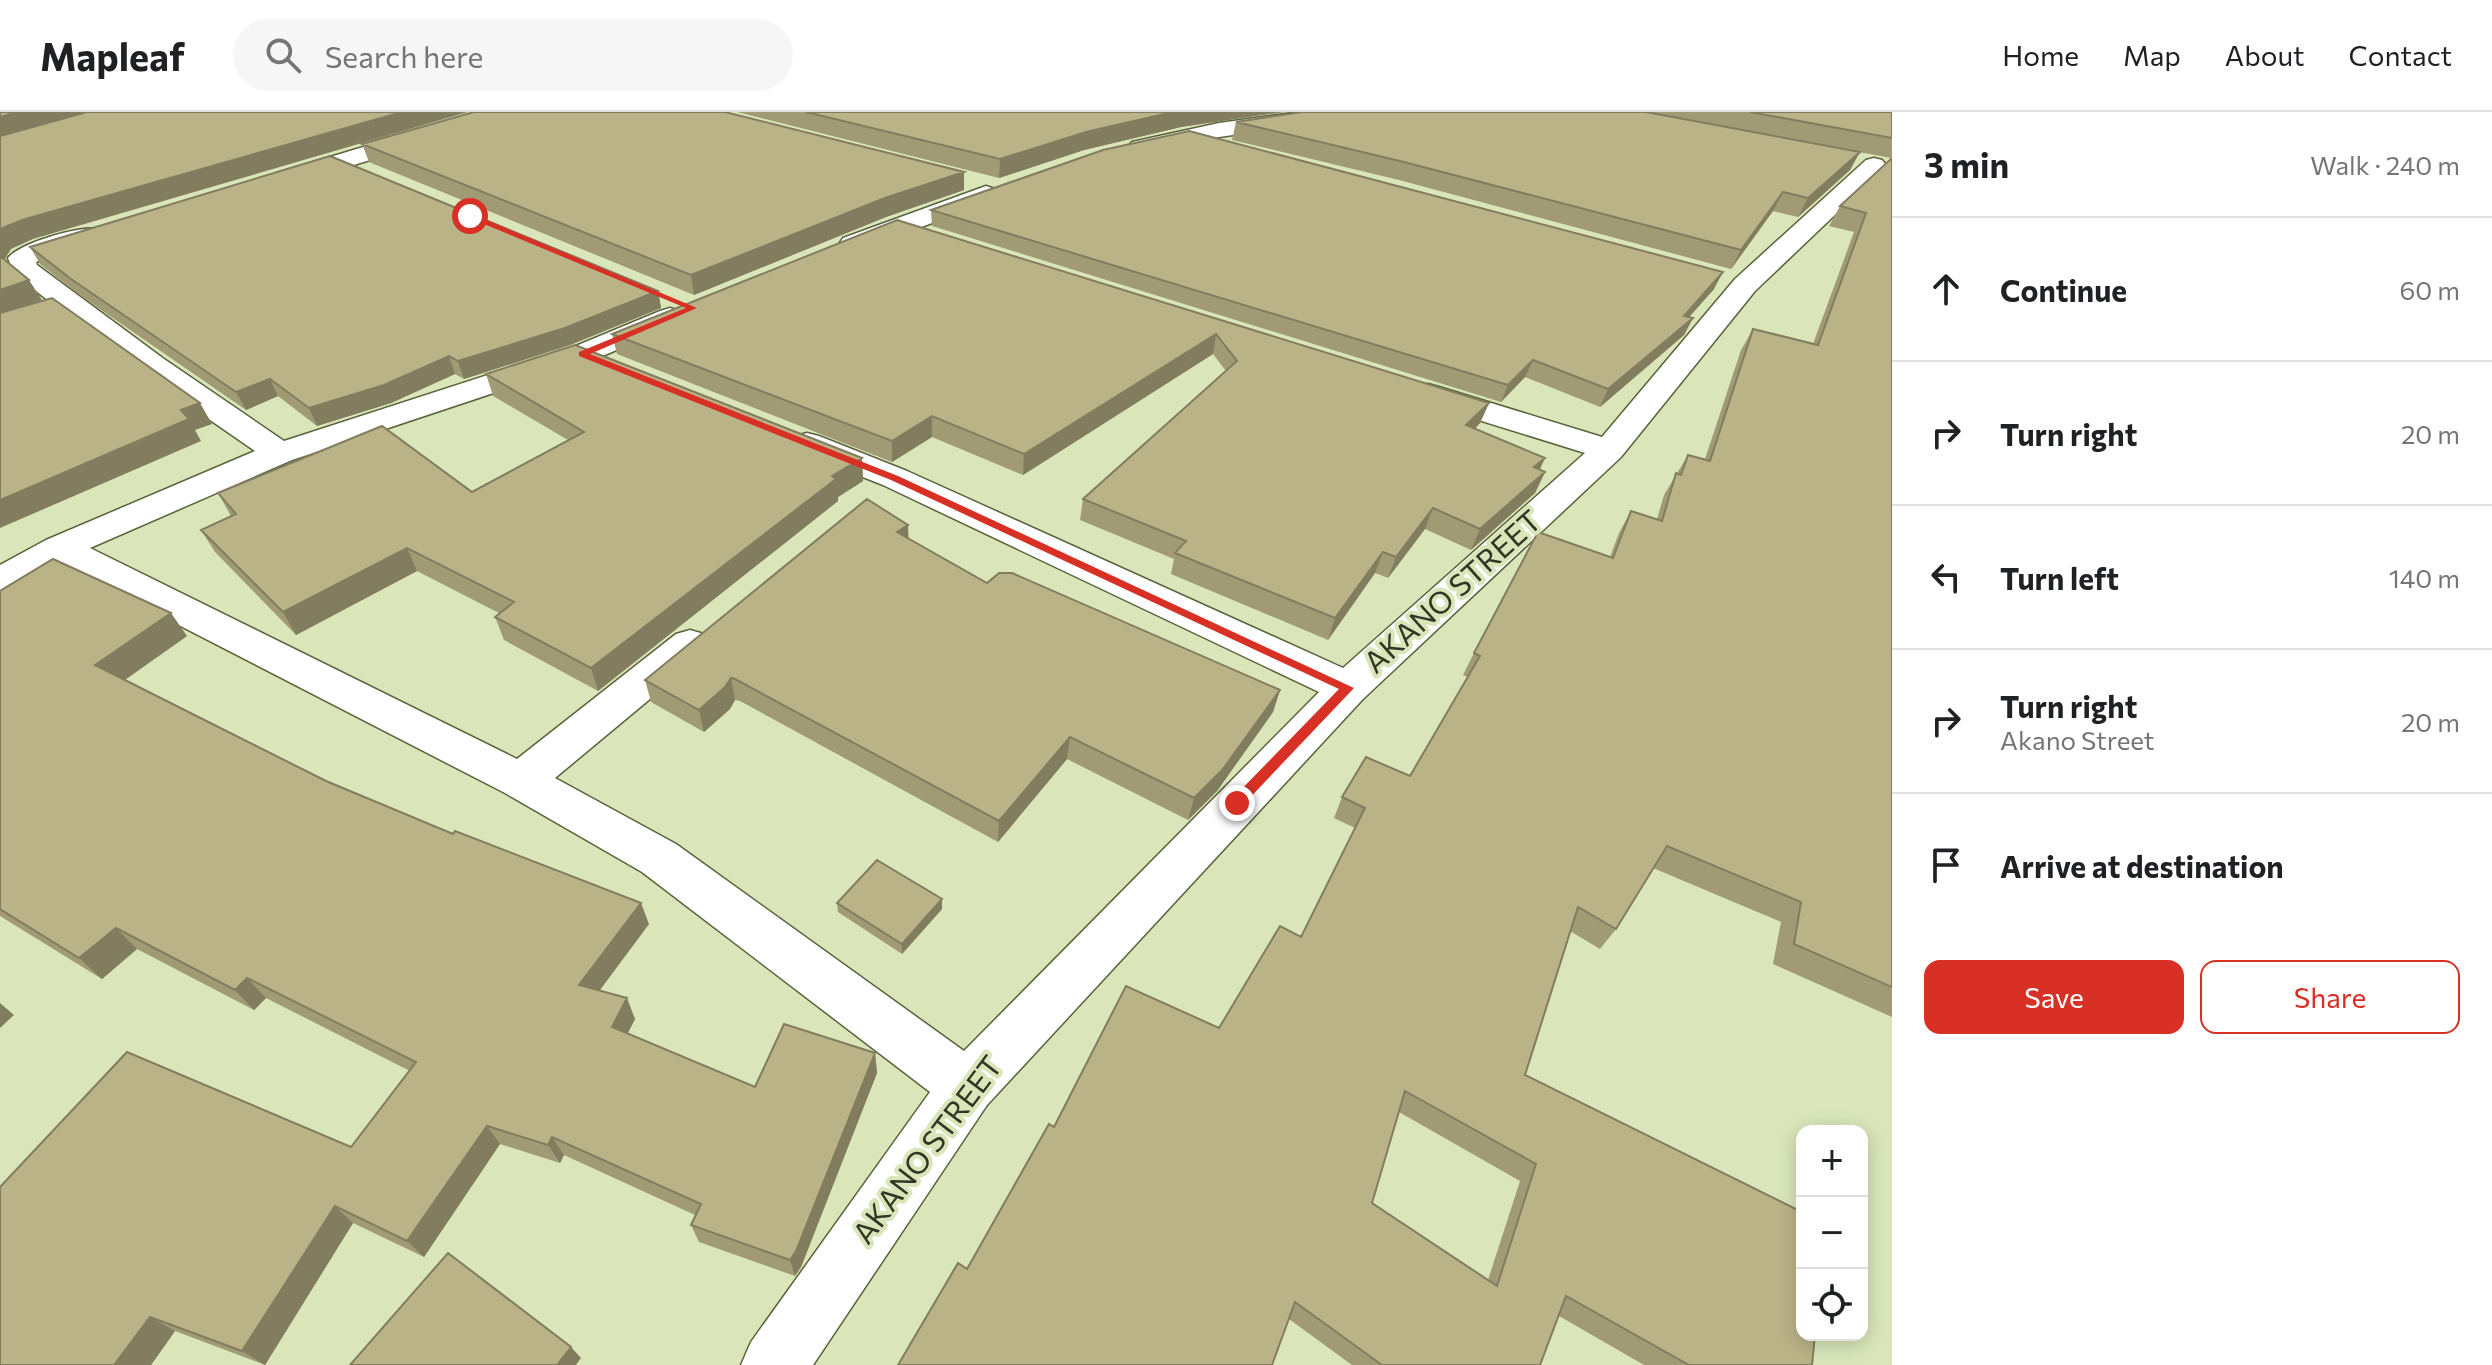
<!DOCTYPE html>
<meta charset="utf-8">
<style>
:root{--surface:#fff;--page:#f6f6f6;--text:#202124;--muted:#757577;--line:#e0e0e0;--accent:#d93025}
body{margin:0;font-family:Commissioner,sans-serif;background:var(--page);color:var(--text)}
.controls{position:absolute;right:24px;bottom:24px;display:grid;overflow:hidden;border-radius:16px;box-shadow:0 4px 20px #0003}
.controls button{width:72px;height:72px;display:grid;place-items:center;padding:0;border:0;border-bottom:2px solid var(--line);background:var(--surface);color:var(--text);font:40px sans-serif}
.stop{position:absolute;width:24px;height:24px;margin:-18px;border:6px solid #d93025;border-radius:50%;background:#fff}
.stop.end{background:#d93025;border-color:#fff;box-shadow:0 2px 8px #0008}
.list{margin:0;padding:0;list-style:none}
h2{display:flex;justify-content:space-between;align-items:center;height:104px;margin:0;padding:0 32px;font-size:34px}
h2 small{font-size:26px;font-weight:400;color:var(--muted)}
.list li{display:grid;grid-template-columns:52px 1fr auto;gap:24px;align-items:center;box-sizing:border-box;height:144px;padding:0 32px;border-top:2px solid var(--line)}
.list b{display:block;font-size:30px;white-space:nowrap}
.list p{margin:0;font-size:26px;white-space:nowrap;color:var(--muted)}
.list em{font-size:26px;font-style:normal;color:var(--muted)}
.actions{display:flex;gap:16px;padding:24px 32px}
.actions a{flex:1;padding:18px 0;border:2px solid var(--accent);border-radius:16px;text-align:center;font-size:28px;color:var(--accent)}
.actions .main{background:var(--accent);color:#fff}
.icon{flex:none;width:44px;height:44px;fill:none;stroke:currentColor;stroke-width:2;stroke-linecap:round;stroke-linejoin:round}
.map{position:relative;flex:none;width:1892px;height:1253px;overflow:hidden}
header{display:flex;align-items:center;gap:48px;box-sizing:border-box;height:112px;padding:0 40px;background:var(--surface);border-bottom:2px solid var(--line)}
header strong{font-size:38px}
nav{display:flex;gap:44px;margin-inline-start:auto;font-size:28px}
.search{width:560px;height:72px;background:var(--page);display:flex;align-items:center;gap:20px;box-sizing:border-box;padding:0 28px;border-radius:44px;color:var(--muted);font-size:30px}
main{display:flex}
aside{flex:1;background:var(--surface)}
.map>svg:first-child{display:block}
.lines{fill:none;stroke-linecap:round;stroke-linejoin:round}
.minor-casing{stroke:#59623b;stroke-width:3}
.minor{fill:#fff;fill-rule:evenodd}
.wall{fill:#a09a75;fill-rule:evenodd}
.shaded-wall{fill:#827d5f}
.building{fill:#bab388;stroke:#827d5f;stroke-width:2;fill-rule:evenodd}
.route{fill:#d93025}
.labels{text-anchor:middle;stroke-width:8;stroke-linejoin:round;paint-order:stroke}
.street-label{font-size:30px;fill:#323625;stroke:#dae6ba}
</style>
<header>
<strong>Mapleaf</strong>
<div class="search"><svg class="icon" aria-label="search" viewBox="0 0 24 24"><circle cx="10" cy="10" r="6"/><path d="M15 15l6 6"/></svg>Search here</div>
<nav><a>Home</a><a>Map</a><a>About</a><a>Contact</a></nav>
</header>
<main>
<div class="map">
<svg width="1892" height="1253" viewBox="0 0 1892 1253">
<rect width="100%" height="100%" fill="#dae6ba"/>
<g class="lines">
<g class="minor-casing">
<path id="minor" d="M479 0H514L511 5 295 71H277L274 66 277 61Z
M1300 0H1359L1348 7 1219 25 1140 42 1132 40 1128 35 1132 30 1219 11Z
M1874 46 1882 48 1886 53 1882 58 1755 179 1621 345 1363 587 987 993 813 1253H741L751 1230 930 980 642 760 505 681 60 452 14 479 0 483V453L46 428 255 339 142 261 14 162 8 146C19 131 81 113 98 117L102 123 98 129 36 150 37 153 164 247 284 329 571 236 660 199 670 196 680 199 685 205 680 211 593 248 292 348 90 436 517 647 676 522 690 518 704 522 710 532 704 542 555 666 676 732 964 939 1319 580 883 373 795 338 790 331 795 324 807 321 819 324 907 359 1343 556 1585 341 1417 289 1412 282 1417 275 1428 272 1439 275 1602 325 1735 167 1866 48Z
M986 74 995 77 999 82 995 87 861 138H843L839 132 843 126Z"/>
</g>
<use href="#minor" class="minor"/>
</g>
<path class="wall" d="M737 0H1283L1181 15 1084 38 999 66Z
M1649 0H1892V905L1773 852 1781 810 1653 756 1616 817 1600 837 1570 819 1525 963 1812 1253H1644L1559 1204 1540 1253H1352L1289 1207 967 1157 1054 1015 1219 916 1301 825 1355 716 1334 706 1342 685 1410 664 1468 565 1463 563 1474 541 1610 445 1619 421 1631 399 1657 407 1664 383 1688 343 1705 347 1741 238 1753 217 1813 232 1854 120 1829 114 1840 94 1891 46 1859 40 1850 58 1798 105 1773 99 1731 157 1399 68 1232 28 1236 10ZM1399 1000 1520 1069 1488 1168 1372 1091Z
M362 32 964 78 886 105 694 183 369 50Z
M931 98 1714 177 1689 205 1693 206 1684 223 1600 295 1525 265 1501 290 932 114Z
M897 108 1489 291 1480 311 1475 317 1545 360 1535 381 1471 438 1425 417 1388 466 1375 461 1328 528 1171 462 1174 447 1080 408 1083 387 1226 259 1213 242 1023 363 932 325 892 350 617 242 612 222Z
M30 135 658 179 661 196 570 233 464 267 455 262 391 291 317 314 278 284 246 298 81 184 40 152Z
M486 262 862 346 863 369 838 385V389L598 579 504 528 495 505 499 501 417 459 296 523 215 440 201 418 231 404 218 381 472 380 568 328 493 284Z
M908 426 987 471 1280 578 1273 600 1217 679 1188 708 1067 647 998 730 740 589 735 588 730 597 704 620 651 590 645 568Z
M0 479 187 524 125 568 326 669 649 812 599 879 635 907 627 922 755 975 875 941 877 961 801 1155 795 1164 699 1130 691 1113 695 1103 564 1043 560 1051 500 1032 424 1145 353 1111 265 1253 175 1219 151 1253H0L351 1035 410 959 266 886 254 898 137 837 102 867 0 804Z
M942 787V797L902 842 838 800 837 791Z"/>
<path class="shaded-wall" d="M17 0H87L0 26V5Z
M402 0H468L33 127 11 137 5 147 11 163 0 145V117L22 108Z
M1173 0H1283L1181 15 1084 38 999 66 1000 47 1086 20Z
M1860 40 1850 58 1798 105 1808 86Z
M964 60V78L886 105 694 183 691 163 885 86Z
M1783 80 1773 99 1731 157 1741 138Z
M1723 160 1714 177 1675 221 1684 204Z
M29 168 42 188 0 202V178Z
M658 179 661 196 570 233 464 267 458 249Z
M1693 206 1684 223 1600 295 1608 277Z
M1216 222 1213 242 1023 363 1024 342Z
M449 244 455 262 391 291 317 314 309 296Z
M1533 248 1525 265 1501 290 1508 273Z
M270 267 278 284 246 298 236 280Z
M200 291 212 312 195 318 201 329 0 416V388L181 298Z
M1489 291 1480 311 1458 334 1466 313Z
M932 304V325L892 350V329Z
M862 346 863 369 838 385V389L598 579 591 556 832 364Z
M1545 346 1536 366 1534 355Z
M1545 360 1535 381 1471 438 1480 417Z
M1433 396 1425 417 1388 466 1396 445Z
M908 413 909 435 897 420Z
M407 436 417 459 296 523 283 500Z
M1383 440 1375 461 1328 528 1335 506Z
M171 501 187 524 113 576 95 553Z
M731 566 735 588 730 597 704 620 699 598Z
M1280 578 1273 600 1217 679 1188 708 1194 686Z
M1070 625 1067 647 998 730 999 709Z
M942 787V797L902 842V832Z
M641 791 649 812 588 894 579 873Z
M116 816 137 837 102 867 79 846Z
M247 866 266 886 254 898 235 878Z
M627 886 635 907 621 935 612 915Z
M0 891 14 903 0 916Z
M875 941 877 961 801 1155 795 1164 790 1148Z
M487 1014 500 1032 424 1145 407 1129Z
M552 1025 564 1043 560 1051 548 1033Z
M335 1094 353 1111 265 1253 242 1239Z
M150 1205 175 1219 151 1253H114Z
M571 1235 581 1246 576 1253H557Z"/>
<path class="building" d="M0 0H17L0 5Z
M87 0H402L22 108 0 117V24Z
M474 0H725L964 60 885 86 691 163 362 32Z
M806 0H1173L1086 20 1000 47Z
M1302 0H1646L1860 40 1808 86 1783 80 1741 138 1404 50 1236 10Z
M1750 0H1892V26Z
M1189 19 1723 160 1684 204 1693 206 1608 277 1533 248 1508 273 931 98 1103 38Z
M330 44 658 179 565 216 458 249 449 244 384 273 309 296 270 267 236 280 71 167 30 135Z
M1892 46V875L1794 832 1801 790 1667 734 1616 817 1578 795 1525 963 1802 1100V1223H1815L1812 1253H1689L1566 1184 1540 1253H1382L1295 1190 1272 1253H898L958 1151 967 1157 1049 1012 1054 1015 1126 874 1219 916 1280 814 1301 825 1365 696 1342 685 1366 645 1410 664 1480 544 1474 541 1538 420 1613 446 1631 399 1662 409 1676 361 1681 363 1688 343 1710 349 1753 217 1818 233 1866 101 1840 94ZM1405 979 1536 1052 1497 1174 1372 1091Z
M897 108 1489 291 1466 313 1545 346 1534 355 1545 360 1480 417 1433 396 1396 445 1383 440 1335 506 1175 441 1186 429 1083 387 1237 249 1216 222 1024 342 932 304 892 329 612 222Z
M0 144 29 168 0 178Z
M52 186 200 291 181 298 189 307 0 388V201Z
M575 233 862 346 832 364 836 367 591 556 495 505 514 490 407 436 283 500 201 418 236 402 218 381 382 314 472 380 584 320 486 262Z
M867 387 908 413 897 420 987 471 999 461H1012L1280 578 1223 657 1194 686 1070 625 999 709 735 567 731 566 725 575 699 598 645 568Z
M53 447 171 501 95 553 326 669 453 722 455 719 641 791 579 873 627 886 612 915 755 975 784 912 875 941 796 1139 790 1148 691 1113 701 1092 552 1025 548 1033 487 1014 407 1129 335 1094 242 1239 150 1205 114 1253H0V1075L127 940 351 1035 416 950 247 866 235 878 116 816 79 846 0 797V479Z
M877 748 942 787 902 832 837 791Z
M448 1141 571 1235 557 1253H350Z"/>
<path class="route" d="M470 101 697 196 590 242 898 364 1354 576 1242 694H1232V687L1339 577 891 368 579 244V240L686 196 467 105Z"/>
<g class="labels">
<g class="street-label">
<text transform="translate(1453 480) rotate(-42)" y="10">AKANO STREET</text>
<text transform="translate(928 1038) rotate(-53)" y="10">AKANO STREET</text>
</g>
</g>
</svg>
<div class="controls">
<button>+</button>
<button>−</button>
<button><svg class="icon" aria-label="locate" viewBox="0 0 24 24"><circle cx="12" cy="12" r="6"/><path d="M12 2v4M12 18v4M2 12h4M18 12h4"/></svg></button>
</div>
<div class="stop" style="left:470px;top:104px"></div>
<div class="stop end" style="left:1237px;top:691px"></div>
</div>
<aside>
<h2>3 min<small>Walk · 240 m</small></h2>
<ul class="list">
<li><svg class="icon" aria-label="ahead" viewBox="0 0 24 24"><path d="M12 20V5M6 11l6-6 6 6"/></svg><div><b>Continue</b></div><em>60 m</em></li>
<li><svg class="icon" aria-label="right" viewBox="0 0 24 24"><path d="M7 20v-9h11M14 6l5 5-5 5"/></svg><div><b>Turn right</b></div><em>20 m</em></li>
<li><svg class="icon" aria-label="left" viewBox="0 0 24 24"><path d="M17 20v-9H6M10 6l-5 5 5 5"/></svg><div><b>Turn left</b></div><em>140 m</em></li>
<li><svg class="icon" aria-label="right" viewBox="0 0 24 24"><path d="M7 20v-9h11M14 6l5 5-5 5"/></svg><div><b>Turn right</b><p>Akano Street</p></div><em>20 m</em></li>
<li><svg class="icon" aria-label="arrive" viewBox="0 0 24 24"><path d="M6 21V4h12l-3 4 3 4H6"/></svg><div><b>Arrive at destination</b></div></li>
</ul>
<div class="actions"><a class="main">Save</a><a>Share</a></div>
</aside>
</main>
